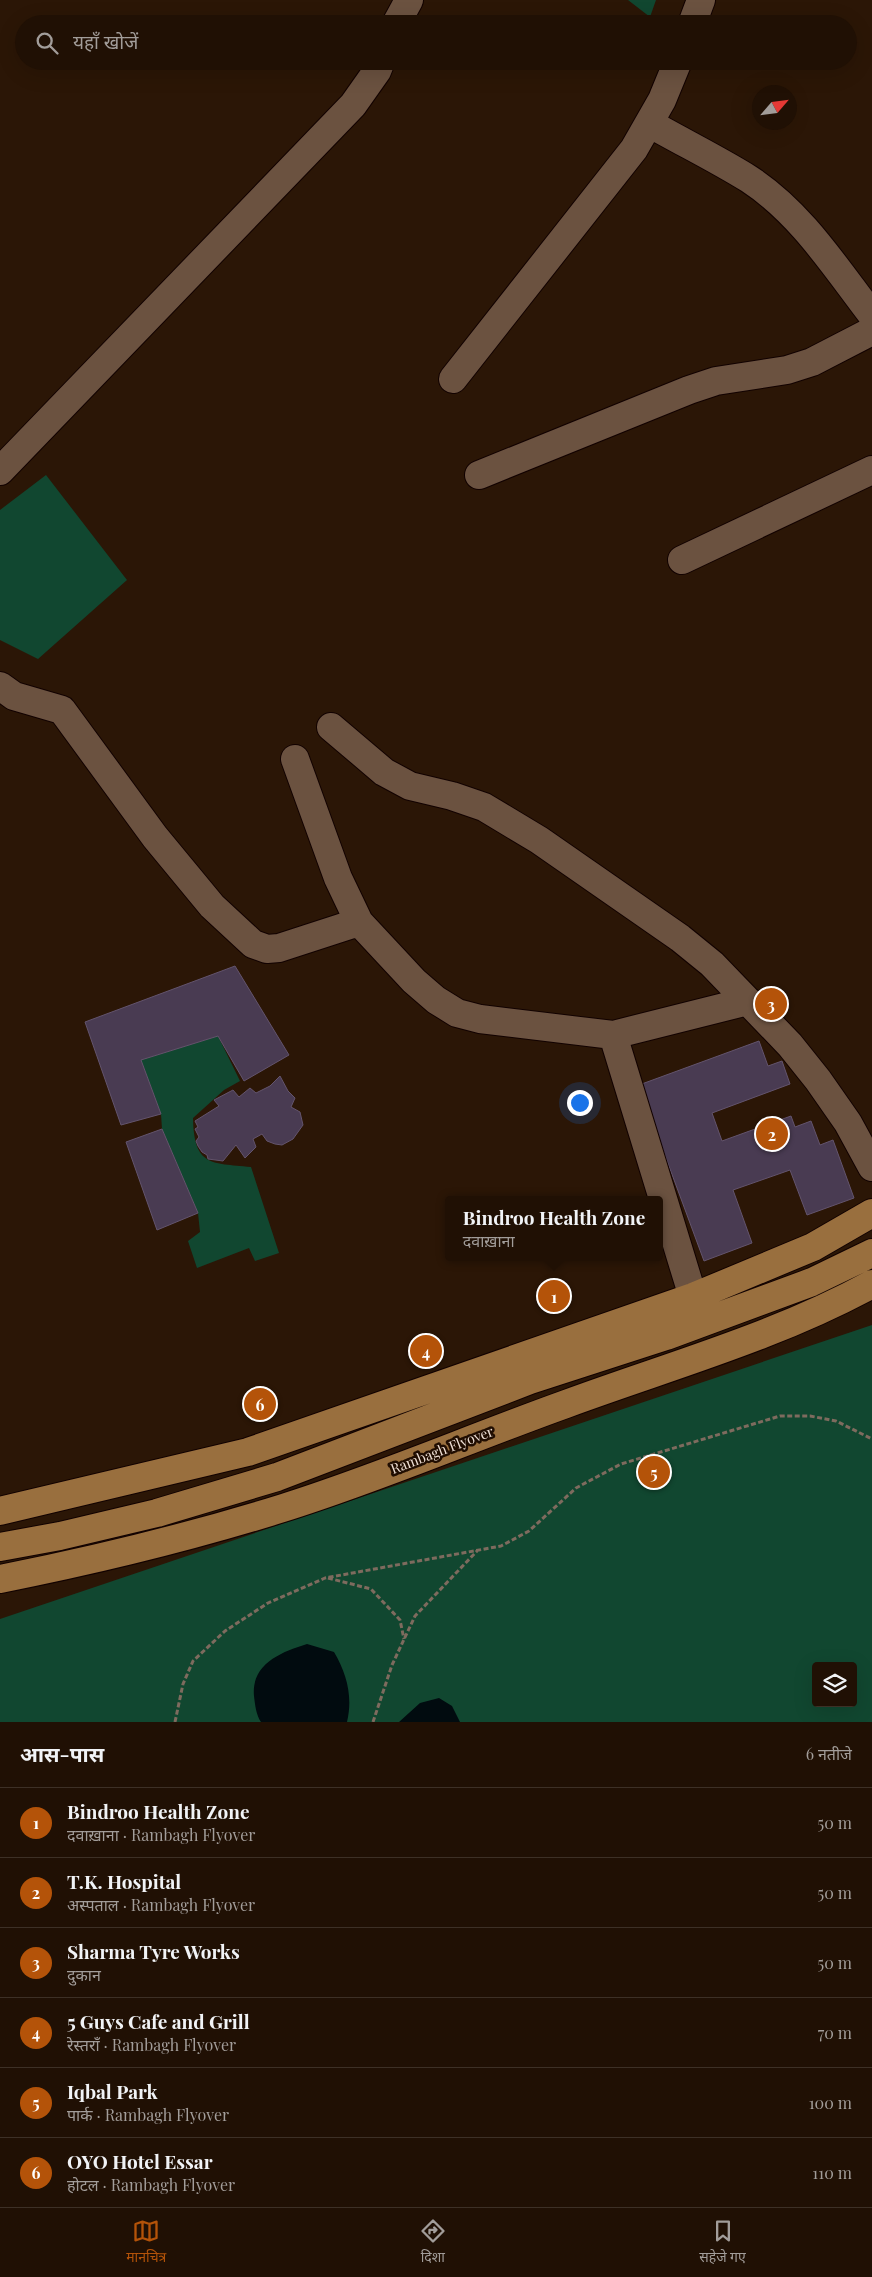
<!DOCTYPE html>
<html lang="hi">
<meta charset="utf-8">
<style>
:root{--surface:#201004;--page:#2d1e13;--text:#f1f3f6;--muted:#a29d9a;--line:#3d3026;--accent:#b45309}
body{margin:0;font-family:"Playfair Display","Noto Sans Devanagari",serif;background:var(--page);color:var(--text)}
.controls{position:absolute;right:15px;bottom:15px;display:grid;overflow:hidden;border-radius:5px;box-shadow:0 5px 20px #0002}
.controls button{width:45px;height:45px;display:grid;place-items:center;padding:0;border:0;border-bottom:1px solid var(--line);background:var(--surface);color:var(--text);font:25px sans-serif}
.compass{position:absolute;left:752px;top:85px;width:45px;height:45px;border-radius:50%;background:var(--surface);box-shadow:0 5px 20px #0002;rotate:62deg}
.you{position:absolute;left:579px;top:1102px;width:18px;height:18px;margin:-12px;border:4px solid #fff;border-radius:50%;background:#1a73e8;box-shadow:0 0 0 8px #1a73e833}
.badge{display:grid;place-items:center;width:32px;height:32px;border-radius:50%;background:var(--accent);color:#fff;font-size:16px;font-weight:700}
.pin{position:absolute;translate:-50% -50%;border:2px solid #fff;box-shadow:0 1px 5px #0006}
.popup{position:absolute;left:445px;top:1196px;width:218px;height:65px;box-sizing:border-box;display:grid;place-content:center;border-radius:5px;background:var(--surface);filter:drop-shadow(0 1px 4px #0005);font-size:16px;white-space:nowrap;color:var(--muted)}
.popup b{font-size:19px;color:var(--text)}
.popup::after{content:'';position:absolute;left:50%;top:100%;margin-left:-10px;border:10px solid transparent;border-top-color:var(--surface)}
.list{margin:0;padding:0;list-style:none}
h2{display:flex;justify-content:space-between;align-items:center;height:65px;margin:0;padding:0 20px;font-size:21px}
h2 small{font-size:16px;font-weight:400;color:var(--muted)}
.list li{display:grid;grid-template-columns:32px 1fr auto;gap:15px;align-items:center;box-sizing:border-box;height:70px;padding:0 20px;border-top:1px solid var(--line)}
.list b{display:block;font-size:19px;white-space:nowrap}
.list p{margin:0;font-size:16px;white-space:nowrap;color:var(--muted)}
.list em{font-size:16px;font-style:normal;color:var(--muted)}
.icon{flex:none;width:28px;height:28px;fill:none;stroke:currentColor;stroke-width:2;stroke-linecap:round;stroke-linejoin:round}
.map{position:relative;flex:none;width:872px;height:1722px;overflow:hidden}
.search{position:absolute;background:var(--surface);box-shadow:0 5px 20px #0002;left:15px;right:15px;top:15px;height:55px;display:flex;align-items:center;gap:12px;box-sizing:border-box;padding:0 18px;border-radius:28px;color:var(--muted);font-size:19px}
.sheet{height:485px;background:var(--surface)}
nav{display:flex;justify-content:space-around;align-items:center;box-sizing:border-box;height:70px;border-top:1px solid var(--line);background:var(--surface);font-size:14px;color:var(--muted)}
nav a{display:grid;justify-items:center;gap:2px}
nav .on{color:var(--accent)}
.map>svg:first-child{display:block}
.green{fill:#114730;fill-rule:evenodd}
.water{fill:#010b0f}
.building{fill:#493b52;stroke:#63546d}
.lines{fill:none;stroke-linecap:round;stroke-linejoin:round}
.minor-casing{stroke:#120200;stroke-width:30}
.major-casing{stroke:#120200;stroke-width:30}
.path{stroke:#7e6b5e;stroke-width:3;stroke-dasharray:5 2.5;stroke-linecap:butt}
.minor{stroke:#6b5240;stroke-width:28}
.major{stroke:#996f3e;stroke-width:28}
.labels{text-anchor:middle;stroke-width:5;stroke-linejoin:round;paint-order:stroke}
.street-label{font-size:14px;fill:#eedfd5;stroke:#200d01}
</style>
<div class="map">
<svg width="872" height="1722" viewBox="0 0 872 1722">
<rect width="100%" height="100%" fill="#2b1606"/>
<path class="green" d="M628 0H656L650 17Z
M46 475 127 580 38 659 0 640V510Z
M218 1036 240 1081 224 1090 193 1118C194 1166 210 1163 251 1167L279 1253 255 1261 249 1248 197 1268 188 1241 200 1232 198 1213 162 1129 161 1114 141 1060Z
M872 1325V1722H0V1619ZM816 1666H853V1703H816Z"/>
<path class="water" d="M307 1644 334 1652C347 1674 353 1697 347 1722H261C256 1715 255 1704 254 1696 251 1664 281 1652 307 1644Z
M439 1698 452 1706 460 1722H399L420 1703Z"/>
<path class="building" d="M235 966 289 1055 244 1081 218 1036 141 1060 161 1114 121 1125 85 1022Z
M759 1041 768 1066 782 1061 790 1084 712 1113 722 1141 791 1116 795 1127 811 1121 820 1145 833 1140 854 1198 807 1215 790 1170 733 1190 752 1243 704 1261 639 1085Z
M280 1076 288 1091 295 1098 291 1107 300 1112 303 1125 293 1139 282 1145 275 1144 267 1141 262 1134 253 1139 256 1147 245 1158 236 1145 223 1161 208 1159 207 1155 202 1152 198 1146 196 1141 199 1137 195 1129 198 1127 195 1121 219 1106 214 1100 233 1090 239 1097 250 1088 256 1093 270 1086Z
M162 1129 198 1213 157 1230 126 1142Z"/>
<g class="lines">
<g class="minor-casing">
<path id="minor" d="M396 24 409 0
M692 24 701 0
M649 123C682 142 717 159 749 179 801 213 835 267 872 315
M453 379 634 149 662 100 678 61
M0 471 353 105 377 71 381 61
M479 475 689 390 716 381 787 370 812 362 872 331
M682 560 872 470
M0 686 14 696 62 710 155 837 212 906 253 944 267 949 279 948 359 922
M331 727 384 772 410 786 452 796 484 807 539 840 680 938 712 964 790 1045 818 1080 848 1123 872 1167
M295 759 338 878 359 922 414 981 436 1000 457 1013 480 1019 613 1035 693 1297
M613 1035 748 1001"/>
</g>
<g class="major-casing">
<path id="major" d="M0 1511 248 1452 693 1297 813 1247 872 1213
M0 1547 60 1536 157 1513 277 1477 530 1380 666 1336 812 1282 872 1253
M0 1579C96 1560 190 1537 283 1508 379 1478 471 1438 566 1404 669 1366 775 1337 872 1284"/>
</g>
<path class="path" d="M328 1578 371 1589 400 1620 404 1639
M175 1722 183 1684 193 1661 225 1631 268 1603 325 1578 501 1546 529 1531 576 1488 621 1464 780 1416H810L836 1421 872 1439
M373 1722 392 1665 415 1616 477 1551"/>
<use href="#minor" class="minor"/>
<use href="#major" class="major"/>
</g>
<g class="labels">
<g class="street-label">
<text transform="translate(442 1450) rotate(-21)" y="5">Rambagh Flyover</text>
</g>
</g>
</svg>
<div class="controls">
<button><svg class="icon" aria-label="layers" viewBox="0 0 24 24"><path d="M12 4l9 5-9 5-9-5zM3 14l9 5 9-5"/></svg></button>
</div>
<svg class="compass" viewBox="-18 -18 36 36"><path d="M0-13l5 13h-10z" fill="#e53935"/><path d="M0 13l5-13h-10z" fill="#a29d9a"/></svg>
<div class="you"></div>
<div class="pin badge" style="left:554px;top:1296px">1</div>
<div class="popup"><b>Bindroo Health Zone</b>दवाख़ाना</div>
<div class="pin badge" style="left:772px;top:1134px">2</div>
<div class="pin badge" style="left:771px;top:1004px">3</div>
<div class="pin badge" style="left:426px;top:1351px">4</div>
<div class="pin badge" style="left:654px;top:1472px">5</div>
<div class="pin badge" style="left:260px;top:1404px">6</div>
<div class="search"><svg class="icon" aria-label="search" viewBox="0 0 24 24"><circle cx="10" cy="10" r="6"/><path d="M15 15l6 6"/></svg>यहाँ खोजें</div>
</div>
<section class="sheet">
<h2>आस-पास<small>6 नतीजे</small></h2>
<ul class="list">
<li><span class="badge">1</span><div><b>Bindroo Health Zone</b><p>दवाख़ाना · Rambagh Flyover</p></div><em>50 m</em></li>
<li><span class="badge">2</span><div><b>T.K. Hospital</b><p>अस्पताल · Rambagh Flyover</p></div><em>50 m</em></li>
<li><span class="badge">3</span><div><b>Sharma Tyre Works</b><p>दुकान</p></div><em>50 m</em></li>
<li><span class="badge">4</span><div><b>5 Guys Cafe and Grill</b><p>रेस्तराँ · Rambagh Flyover</p></div><em>70 m</em></li>
<li><span class="badge">5</span><div><b>Iqbal Park</b><p>पार्क · Rambagh Flyover</p></div><em>100 m</em></li>
<li><span class="badge">6</span><div><b>OYO Hotel Essar</b><p>होटल · Rambagh Flyover</p></div><em>110 m</em></li>
</ul>
</section>
<nav>
<a class="on"><svg class="icon" aria-label="map" viewBox="0 0 24 24"><path d="M3 6l6-2 6 2 6-2v14l-6 2-6-2-6 2zM9 4v14M15 6v14"/></svg>मानचित्र</a>
<a><svg class="icon" aria-label="directions" viewBox="0 0 24 24"><path d="M12 3l9 9-9 9-9-9zM9 14v-3h6M13 9l2 2-2 2"/></svg>दिशा</a>
<a><svg class="icon" aria-label="saved" viewBox="0 0 24 24"><path d="M7 4h10v16l-5-4-5 4z"/></svg>सहेजे गए</a>
</nav>
